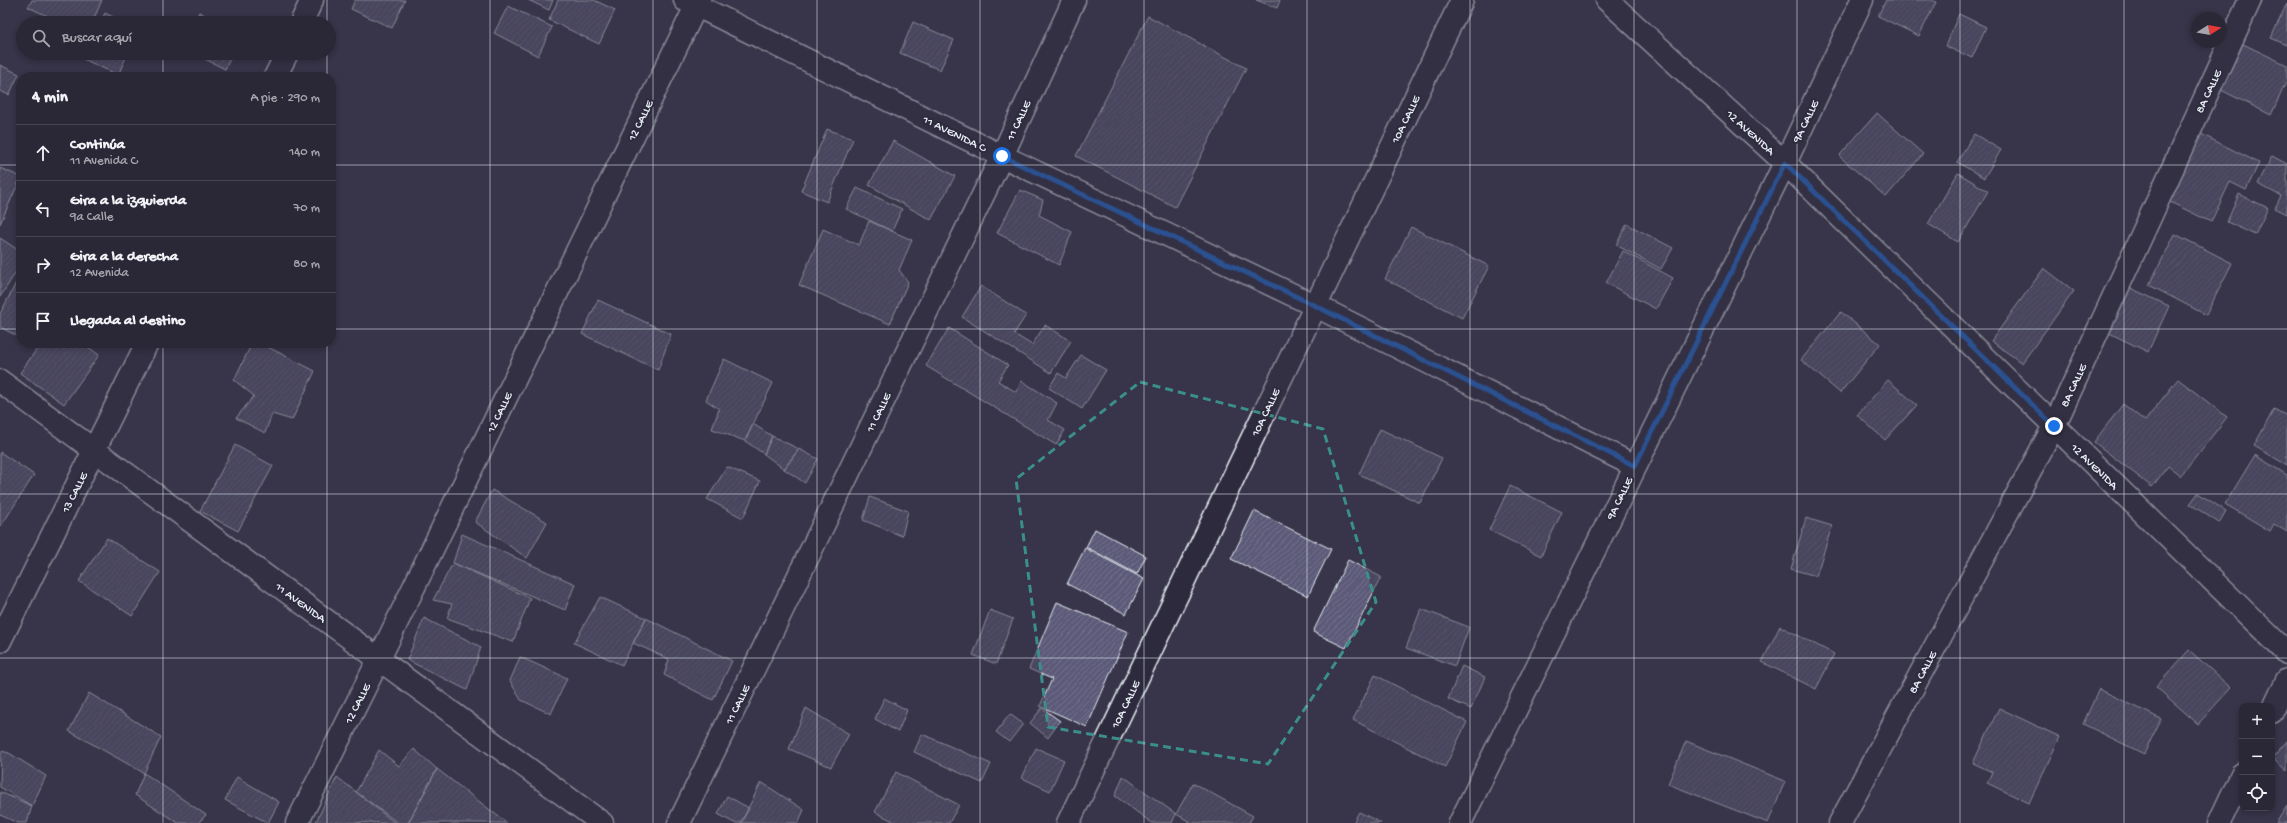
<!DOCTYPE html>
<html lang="es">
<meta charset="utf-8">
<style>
:root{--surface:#2a2737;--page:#322f3f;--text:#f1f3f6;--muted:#a5a5ad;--line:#464452}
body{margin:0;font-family:"Gochi Hand",sans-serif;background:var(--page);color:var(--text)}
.controls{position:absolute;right:12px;bottom:12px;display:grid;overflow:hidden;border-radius:8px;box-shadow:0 2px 6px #0003}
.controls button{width:36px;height:36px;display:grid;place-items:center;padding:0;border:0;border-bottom:1px solid var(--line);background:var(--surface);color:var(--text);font:20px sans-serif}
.compass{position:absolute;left:2191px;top:12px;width:36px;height:36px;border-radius:50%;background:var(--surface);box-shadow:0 2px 6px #0003;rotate:79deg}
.stop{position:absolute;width:12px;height:12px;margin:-9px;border:3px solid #1a73e8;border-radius:50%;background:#fff}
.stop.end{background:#1a73e8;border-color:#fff;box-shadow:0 1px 4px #0008}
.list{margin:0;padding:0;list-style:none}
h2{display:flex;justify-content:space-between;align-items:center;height:52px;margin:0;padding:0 16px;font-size:17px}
h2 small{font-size:13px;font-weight:400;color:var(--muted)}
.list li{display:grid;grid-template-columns:26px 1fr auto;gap:12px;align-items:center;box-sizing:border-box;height:56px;padding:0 16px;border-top:1px solid var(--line)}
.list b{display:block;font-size:15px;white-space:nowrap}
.list p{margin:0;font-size:13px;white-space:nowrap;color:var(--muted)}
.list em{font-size:13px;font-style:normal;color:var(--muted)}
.icon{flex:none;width:22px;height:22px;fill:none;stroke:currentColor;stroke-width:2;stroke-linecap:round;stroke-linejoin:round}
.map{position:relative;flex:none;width:2287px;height:823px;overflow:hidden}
.search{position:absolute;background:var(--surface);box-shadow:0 2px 6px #0003;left:16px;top:16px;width:320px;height:44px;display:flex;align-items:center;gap:10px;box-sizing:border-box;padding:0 14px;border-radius:22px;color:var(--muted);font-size:15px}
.panel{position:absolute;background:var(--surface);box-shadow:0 2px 6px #0003;left:16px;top:72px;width:320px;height:276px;border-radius:16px}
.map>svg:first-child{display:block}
.building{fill:url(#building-hatch);stroke:#e8f1f8}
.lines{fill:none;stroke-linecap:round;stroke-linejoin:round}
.minor-casing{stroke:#e8f1f8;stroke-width:25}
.tertiary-casing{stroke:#e8f1f8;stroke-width:25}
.minor{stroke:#2f2a3d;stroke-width:22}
.tertiary{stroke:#2f2a3d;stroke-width:22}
.route{stroke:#1a73e8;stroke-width:5}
.marked{fill:none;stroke:#3a8f8a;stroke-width:3;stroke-dasharray:8 5;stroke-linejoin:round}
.grid{fill:none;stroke:#e8f1f8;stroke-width:1;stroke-opacity:0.55}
.labels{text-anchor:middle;stroke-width:4;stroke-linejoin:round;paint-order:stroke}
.street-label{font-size:12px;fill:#e8f1f8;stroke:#2f2a3d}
</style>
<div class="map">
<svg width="2287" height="823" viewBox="0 0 2287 823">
<defs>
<pattern id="building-hatch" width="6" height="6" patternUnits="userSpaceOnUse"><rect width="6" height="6" fill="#5c5a78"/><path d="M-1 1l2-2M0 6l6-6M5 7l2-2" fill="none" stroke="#73728c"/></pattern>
</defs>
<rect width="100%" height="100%" fill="#383449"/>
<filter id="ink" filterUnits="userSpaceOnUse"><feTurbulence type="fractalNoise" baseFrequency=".025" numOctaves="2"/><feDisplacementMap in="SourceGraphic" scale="8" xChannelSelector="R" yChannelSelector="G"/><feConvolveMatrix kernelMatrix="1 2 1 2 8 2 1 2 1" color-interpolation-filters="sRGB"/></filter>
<g filter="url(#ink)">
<path class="building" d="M32 0H102L92 23H63L28 7Z
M355 0H405L392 28 351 9Z
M528 0H553L549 10Z
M558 0H594L615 10 599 44 549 20Z
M1256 0H1280L1277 8Z
M1886 0H1932L1936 2 1919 36 1878 16Z
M2287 3V45L2271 38Z
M508 6 552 27 538 56 494 33Z
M199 12 220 23H194Z
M105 13 125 23H100Z
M1959 14 1986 27 1972 58 1945 46Z
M1148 16 1246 68 1175 207 1076 156Z
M913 22 954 40 940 70 900 53Z
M2243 44 2287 65V80L2271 115 2221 90Z
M86 53H128L118 75 83 59Z
M193 53H233L225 69Z
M0 65 19 74 9 95 0 91Z
M1877 113 1923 154 1886 197 1839 156Z
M827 129 853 139 827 202 801 191Z
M1974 134 2001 150 1984 178 1957 162Z
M2201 134 2259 163 2246 190 2230 182 2211 222 2168 201Z
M893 141 955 176 931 220 869 185Z
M2272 156 2287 164V214L2275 208 2281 196 2258 184Z
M0 168 21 177 0 224Z
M1958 173 1988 191 1958 242 1928 224Z
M857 188 902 209 892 231 846 209Z
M1020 190 1043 200 1039 215 1072 232 1059 265 997 233Z
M2239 194 2268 208 2255 235 2227 222Z
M869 221 912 240 899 270 908 282 890 324 799 285 823 229 859 245Z
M1627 224 1673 248 1661 269 1616 245Z
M1411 227 1489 266 1462 318 1385 279Z
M2175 234 2232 263 2206 315 2149 285Z
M0 238 21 252V264L0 297Z
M1623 251 1673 278 1656 309 1606 283Z
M2044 268 2074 291 2022 363 1991 341Z
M18 279 21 280V338L0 327V314Z
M2124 285 2169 306 2148 352 2103 330Z
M981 286 1026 315 1014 334 1032 345 1045 325 1071 341 1051 373 962 317Z
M598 300 671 334 658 370 582 334Z
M1841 312 1880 344 1840 393 1801 360Z
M949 328 1008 365 998 381 1016 392 1022 381 1057 403 1048 420 1065 430 1056 445 926 366Z
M41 343H83L99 355 64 404 20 373Z
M252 343H260L315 371 292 420 272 414 265 433 236 418 254 396 234 380Z
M1081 355 1106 370 1082 409 1049 388 1058 373 1066 378Z
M724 359 773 383 745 441 712 429 719 409 706 400Z
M2178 379 2227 417 2181 476 2168 466 2152 487 2094 442 2123 404 2145 421Z
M1888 380 1917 405 1885 440 1857 415Z
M2274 409 2287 416V465L2254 446Z
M753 424 772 436 764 454 745 441Z
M1380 429 1442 458 1420 503 1359 474Z
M772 436 799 449 784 469 764 454Z
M235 445 273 466 238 531 200 511Z
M799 449 818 459 805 483 784 469Z
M0 452 34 475 1 526 0 525Z
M2255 455 2287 475V532L2274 524 2270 531 2225 504Z
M727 467 760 481 743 518 707 499Z
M1510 486 1562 512 1541 556 1489 530Z
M492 490 547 522 527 558 475 522Z
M2198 493 2226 511 2219 523 2190 504Z
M870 497 908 511 902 536 863 520Z
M1254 511 1331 549 1308 596 1231 559Z
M1806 518 1832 526 1816 576 1791 569Z
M1095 529 1146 556 1137 574 1086 547Z
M462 534 575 584 565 610 453 563Z
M107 538 160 572 132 616 79 581Z
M1085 548 1144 579 1126 614 1067 584Z
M1348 560 1381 577 1346 648 1313 632Z
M453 563 530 598 513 642 447 618 452 604 433 600Z
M600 597 646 618 622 665 574 643Z
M1057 602 1128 632 1087 727 1040 706 1052 679 1029 669Z
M1421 609 1469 627 1455 666 1406 648Z
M990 610 1013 619 996 664 973 655Z
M424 618 481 647 467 690 407 660Z
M646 618 732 661 713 700 664 675 669 659 633 643Z
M1780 626 1834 654 1816 689 1762 662Z
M2189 650 2231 688 2198 724 2156 687Z
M520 657 567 678 551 714 521 700 510 681Z
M1462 666 1485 677 1471 709 1448 699Z
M1375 675 1467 722 1445 767 1353 720Z
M2099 689 2161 719 2144 754 2083 724Z
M89 693 161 737 144 773 69 731Z
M884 698 907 710 898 732 875 719Z
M806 708 849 734 831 767 789 749Z
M1042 708 1060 721 1048 738 1030 723Z
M1999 708 2060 737 2029 803 1987 783 1992 772 1973 763Z
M1010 714 1023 724 1009 742 996 732Z
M922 734 991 764 982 783 914 752Z
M1686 741 1785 781 1768 823 1668 784Z
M2287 741V771L2272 758Z
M1036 748 1064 760 1050 791 1022 778Z
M414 749 437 769 408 823H398L356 792 379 750 399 766Z
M1 751 9 753 46 776 32 806 0 787Z
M437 769 507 823H408Z
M896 772 959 805 949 823H897L875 812Z
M144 773 206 815 198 823H178L135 795Z
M1123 776 1176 814 1172 823H1152L1115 796Z
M237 777 279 802 268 823 225 800Z
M337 777 356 792 395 823 316 822Z
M761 782 804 810 798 823H741Z
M1193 783 1253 816 1249 823H1192L1176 814Z
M0 792 32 806 27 823H18L0 815Z
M727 796 749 808 741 823H734L718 814Z
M2287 806V823H2276Z
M1359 812 1381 823H1353Z"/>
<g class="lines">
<g class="minor-casing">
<path id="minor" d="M685 0 1002 156 1316 306 1635 466
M1607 0 1785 163 2287 653
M301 23 312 0
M275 77 287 53
M0 641 147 343
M2272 712 2287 680
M297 823 379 659 699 0
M679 823 1002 156 1074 0
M1068 823 1462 0
M1460 823 1785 163 1862 0
M1840 823 2054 426 2250 0
M2219 823 2242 774"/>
</g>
<g class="tertiary-casing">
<path id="tertiary" d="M0 381 602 823"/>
</g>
<use href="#minor" class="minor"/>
<use href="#tertiary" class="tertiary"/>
</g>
</g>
<g class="lines" filter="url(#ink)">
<path class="route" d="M1002 156 1316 306 1635 466 1785 163 2054 426"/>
</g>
<path d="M0 0H2287V823H0ZM1140 382 1323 429 1376 602 1268 764 1048 727 1016 479Z" fill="#383449" fill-opacity=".55" fill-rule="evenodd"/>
<path class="marked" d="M1140 382 1323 429 1376 602 1268 764 1048 727 1016 479Z"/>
<path class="grid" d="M163 0V23M327 0V23M490 0V823M653 0V823M817 0V823M980 0V823M1144 0V823M1307 0V823M1470 0V823M1634 0V823M1797 0V823M1960 0V823M2124 0V823M163 53V77M327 53V77M0 165H21M331 165H2287M0 329H21M331 329H2287M163 343V823M327 343V823M0 494H2287M0 658H2287"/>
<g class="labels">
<g class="street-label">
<text transform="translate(2208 91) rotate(-65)" y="4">8A CALLE</text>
<text transform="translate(1405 119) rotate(-64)" y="4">10A CALLE</text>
<text transform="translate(640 120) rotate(-64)" y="4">12 CALLE</text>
<text transform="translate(1018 120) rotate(-65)" y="4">11 CALLE</text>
<text transform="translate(1805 121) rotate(-64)" y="4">9A CALLE</text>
<text transform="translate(1751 132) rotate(42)" y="4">12 AVENIDA</text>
<text transform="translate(955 133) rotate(26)" y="4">11 AVENIDA C</text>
<text transform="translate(2073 385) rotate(-65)" y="4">8A CALLE</text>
<text transform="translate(499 412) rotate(-64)" y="4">12 CALLE</text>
<text transform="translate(878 412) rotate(-64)" y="4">11 CALLE</text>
<text transform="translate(1265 412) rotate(-64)" y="4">10A CALLE</text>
<text transform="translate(2095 466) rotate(44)" y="4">12 AVENIDA</text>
<text transform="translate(74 492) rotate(-63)" y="4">13 CALLE</text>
<text transform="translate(1619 498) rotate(-64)" y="4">9A CALLE</text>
<text transform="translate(301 602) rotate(36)" y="4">11 AVENIDA</text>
<text transform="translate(1922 672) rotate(-62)" y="4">8A CALLE</text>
<text transform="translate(357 703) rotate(-63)" y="4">12 CALLE</text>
<text transform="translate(737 704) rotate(-64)" y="4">11 CALLE</text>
<text transform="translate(1125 704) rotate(-64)" y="4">10A CALLE</text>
</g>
</g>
</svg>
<div class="controls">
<button>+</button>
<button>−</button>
<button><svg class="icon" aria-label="locate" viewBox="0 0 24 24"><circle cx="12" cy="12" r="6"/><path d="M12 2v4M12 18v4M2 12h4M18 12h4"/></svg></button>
</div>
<svg class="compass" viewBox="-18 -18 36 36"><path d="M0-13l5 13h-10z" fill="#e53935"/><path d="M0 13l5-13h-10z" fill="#a5a5ad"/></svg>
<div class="stop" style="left:1002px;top:156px"></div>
<div class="stop end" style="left:2054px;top:426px"></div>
<div class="search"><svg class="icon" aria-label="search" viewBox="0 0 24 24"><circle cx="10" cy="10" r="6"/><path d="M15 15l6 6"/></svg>Buscar aquí</div>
<section class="panel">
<h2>4 min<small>A pie · 290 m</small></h2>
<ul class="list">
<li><svg class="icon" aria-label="ahead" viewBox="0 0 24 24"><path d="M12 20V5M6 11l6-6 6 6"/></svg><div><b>Continúa</b><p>11 Avenida C</p></div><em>140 m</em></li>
<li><svg class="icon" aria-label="left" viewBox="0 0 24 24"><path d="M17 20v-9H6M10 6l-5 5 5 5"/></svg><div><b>Gira a la izquierda</b><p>9a Calle</p></div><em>70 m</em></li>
<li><svg class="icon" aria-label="right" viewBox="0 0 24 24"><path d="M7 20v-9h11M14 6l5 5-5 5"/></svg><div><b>Gira a la derecha</b><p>12 Avenida</p></div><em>80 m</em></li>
<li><svg class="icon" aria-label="arrive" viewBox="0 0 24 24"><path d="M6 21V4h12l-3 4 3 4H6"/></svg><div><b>Llegada al destino</b></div></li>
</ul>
</section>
</div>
